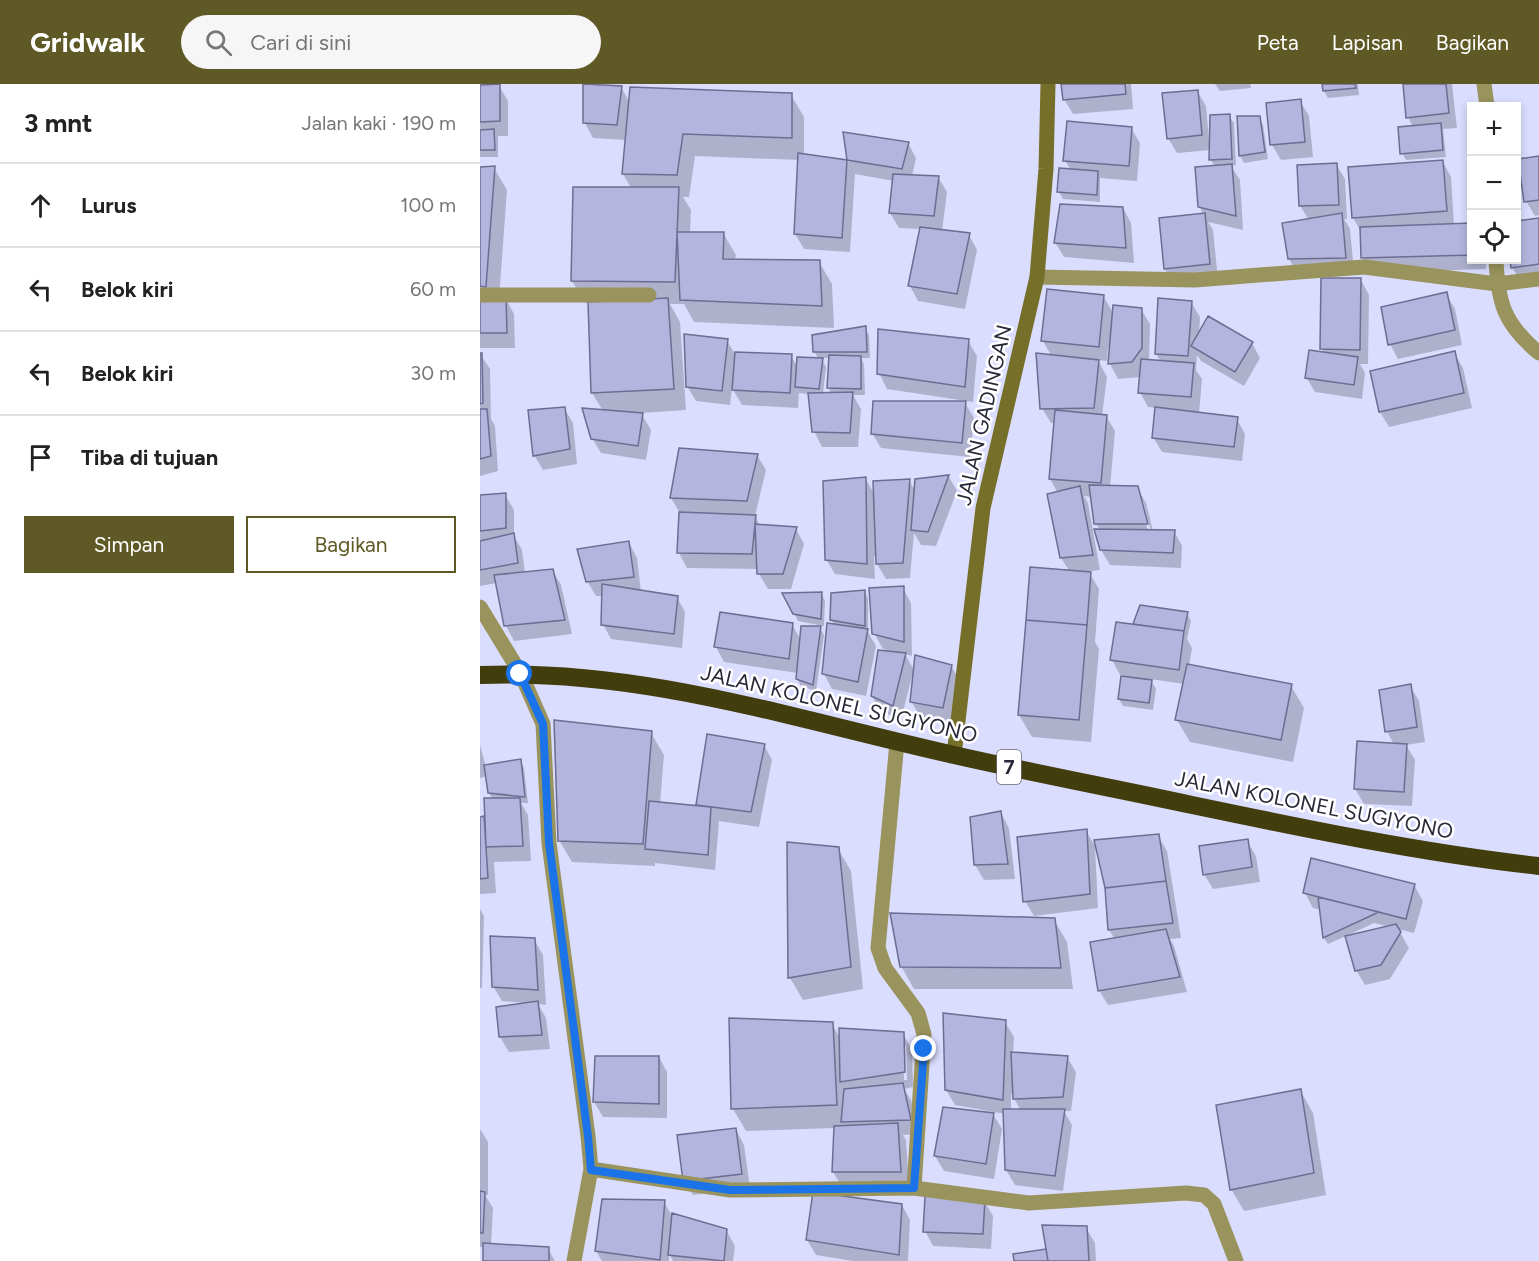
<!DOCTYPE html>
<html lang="id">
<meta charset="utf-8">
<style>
:root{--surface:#fff;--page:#f6f6f6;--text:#222;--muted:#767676;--line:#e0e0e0;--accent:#5f5926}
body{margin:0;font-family:Figtree,sans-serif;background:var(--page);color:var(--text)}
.controls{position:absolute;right:18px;top:18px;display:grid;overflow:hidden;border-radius:0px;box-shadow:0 3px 9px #0003}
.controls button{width:54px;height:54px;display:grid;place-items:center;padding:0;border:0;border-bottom:2px solid var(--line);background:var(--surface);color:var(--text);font:30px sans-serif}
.stop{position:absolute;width:18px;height:18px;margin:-14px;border:4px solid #1a73e8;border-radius:50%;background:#fff}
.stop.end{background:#1a73e8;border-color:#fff;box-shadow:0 2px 6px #0008}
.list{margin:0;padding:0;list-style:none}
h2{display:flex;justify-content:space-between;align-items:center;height:78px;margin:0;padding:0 24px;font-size:26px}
h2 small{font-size:20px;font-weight:400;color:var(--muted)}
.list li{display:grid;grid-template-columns:39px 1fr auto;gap:18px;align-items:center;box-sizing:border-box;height:84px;padding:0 24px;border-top:2px solid var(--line)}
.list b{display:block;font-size:22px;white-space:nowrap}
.list em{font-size:20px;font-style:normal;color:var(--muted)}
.actions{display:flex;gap:12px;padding:18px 24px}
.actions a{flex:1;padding:14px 0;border:2px solid var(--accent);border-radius:0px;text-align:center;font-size:21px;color:var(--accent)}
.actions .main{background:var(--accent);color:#fff}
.icon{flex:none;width:33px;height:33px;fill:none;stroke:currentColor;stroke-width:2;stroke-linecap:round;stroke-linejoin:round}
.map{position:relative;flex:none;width:1059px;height:1177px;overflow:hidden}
header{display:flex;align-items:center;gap:36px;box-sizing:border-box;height:84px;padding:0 30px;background:var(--accent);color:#fff}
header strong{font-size:28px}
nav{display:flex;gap:33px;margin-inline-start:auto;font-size:21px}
.search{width:420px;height:54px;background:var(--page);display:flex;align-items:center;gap:15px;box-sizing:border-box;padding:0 21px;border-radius:33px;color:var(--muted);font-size:22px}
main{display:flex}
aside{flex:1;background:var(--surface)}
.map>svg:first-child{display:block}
.shadow{fill:#0003;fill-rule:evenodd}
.building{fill:#b4b5de;stroke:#6c6d92;stroke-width:1.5}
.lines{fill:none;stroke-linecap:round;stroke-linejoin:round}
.street{stroke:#99945d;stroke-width:15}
.secondary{stroke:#766f29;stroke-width:15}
.highway{stroke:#423d0c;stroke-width:18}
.route{stroke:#1a73e8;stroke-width:8}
.labels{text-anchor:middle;stroke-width:5;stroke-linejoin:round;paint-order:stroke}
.shield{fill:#fff;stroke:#696974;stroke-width:1.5}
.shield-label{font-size:20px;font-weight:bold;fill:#292939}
.street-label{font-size:21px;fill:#292939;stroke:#fff}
</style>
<header>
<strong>Gridwalk</strong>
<div class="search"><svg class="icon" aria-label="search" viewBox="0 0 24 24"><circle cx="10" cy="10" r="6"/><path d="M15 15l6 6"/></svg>Cari di sini</div>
<nav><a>Peta</a><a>Lapisan</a><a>Bagikan</a></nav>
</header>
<main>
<aside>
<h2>3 mnt<small>Jalan kaki · 190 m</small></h2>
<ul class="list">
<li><svg class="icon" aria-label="ahead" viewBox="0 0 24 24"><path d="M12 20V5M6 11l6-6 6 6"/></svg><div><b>Lurus</b></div><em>100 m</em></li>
<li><svg class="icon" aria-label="left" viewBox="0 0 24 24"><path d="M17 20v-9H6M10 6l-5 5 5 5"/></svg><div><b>Belok kiri</b></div><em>60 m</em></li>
<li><svg class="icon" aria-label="left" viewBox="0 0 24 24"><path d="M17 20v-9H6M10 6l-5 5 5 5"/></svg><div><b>Belok kiri</b></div><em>30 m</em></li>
<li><svg class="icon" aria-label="arrive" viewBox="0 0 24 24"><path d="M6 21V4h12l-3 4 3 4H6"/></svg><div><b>Tiba di tujuan</b></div></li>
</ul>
<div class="actions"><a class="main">Simpan</a><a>Bagikan</a></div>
</aside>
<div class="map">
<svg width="1059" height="1177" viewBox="0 0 1059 1177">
<rect width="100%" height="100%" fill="#dbddff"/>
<path class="shadow" d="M104 0 141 3 150 19 311 11 324 33V71L369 78 365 50 428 59 436 74 432 92 458 93 467 108 462 147 489 151 497 166 485 225 438 217 430 202 441 145 419 144 410 129 414 97 375 90 370 168 324 165 315 150 319 76 215 72 209 113H203L211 126 210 149H243L256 171 255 176 339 178 352 200 354 244 214 238 204 220H190L200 238 206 326 161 329 171 346 166 376 121 369 112 354 123 327 112 309 109 219H105L92 197 151 104 143 90 146 56 113 54 105 39Z
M582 0H651L653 25 593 30 584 15Z
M735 0H770L771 4 740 7Z
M844 0H878L879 11 848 14 844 7Z
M924 0H972L977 44 963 45 966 73 926 76 922 69 933 43 928 33Z
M0 2H19L28 17V52H18V73H0Z
M717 7 726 22 729 56H731L749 32 754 39 756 81 751 82 760 96 763 146 728 138 733 146 738 195 694 200 685 185 724 131 719 122 735 83 731 76V66L697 69 688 54Z
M820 17 829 32 833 73 801 76 792 61Z
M759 34H779L783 41 788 75 764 79 760 72Z
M651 44 660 59 657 97 620 94V118L583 115 579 108 591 87 585 76Z
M1059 73V131L1055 132 1046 117Z
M963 78 971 93 974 141H992V176H1006V185L891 189 883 174 882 149 873 134 870 85Z
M856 80 865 95 867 135H864L870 145 874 188 818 190 809 175 829 136 820 122Z
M0 84H14L27 106 19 215H26L34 230 35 264H0Z
M643 124 651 139 654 179 584 173 575 158Z
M1059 136V196L1041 198 1032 183 1031 176H1036Z
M881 196 889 211 888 280H880L885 289 882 315 835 308 826 293 844 269 841 264Z
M966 210 975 225 982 261 918 275 910 260Z
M623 212 634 230 661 225 670 240 669 277 681 278 676 270 711 218 720 233 719 251 772 259 780 274 764 302 721 277 717 271 716 286 722 295 719 330 757 335 765 350 762 377 682 368 673 353 677 324 668 323 660 308 661 293 638 295 630 280 631 263H628L627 277 618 276 627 293 622 332H626L635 347 630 403 657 404 666 419 673 447H694L702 462 701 484 630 481 621 466 620 446 616 440 612 413 604 412 608 419 620 486 603 488 610 490 619 505 615 558 619 565 611 658 552 653 539 631 590 488 581 474 569 411 578 409 570 395 575 339H571L562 324 572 273 563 257ZM660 417H663L671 447H668Z
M385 244 389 251 390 274H381L384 280 385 311H373L381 325 378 363H342L334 347 330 310 319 309 318 324 262 321 252 304 250 321 216 317 207 302 247 257 255 270 311 272 318 284 339 276 334 267ZM341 274H351L348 304 352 310H343L346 283Z
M488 257 497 272 493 318 407 305 399 289Z
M974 269 983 284 992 324 909 343 900 328 892 288Z
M0 270 10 285 11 335 15 342 18 387 0 392Z
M485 319 494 334 490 373 401 364 392 349Z
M84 324 93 339 97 380 63 386 54 371Z
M277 371 286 386 275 432 280 442 316 445 324 460 311 505H288L279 490V485L207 484 199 469 200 429 191 414Z
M469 393 477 407 456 462 441 461 434 449 430 494 406 495 397 480V472H394L395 495 355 490 346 475 385 394 395 411 429 397 436 408 437 396Z
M25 411 34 426V452L42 466 45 489 72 486 81 501 92 550 34 557 26 542 17 499 0 502V412Z
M149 459 157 474 161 508 197 513 205 528 202 564 131 555 123 540V512H116L107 497Z
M423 504 431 519 432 572 425 570 435 588 471 582 480 597 471 639 440 632 431 617 435 589 433 588 421 636 401 627 392 612 414 568 403 565 394 549Z
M384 507 388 514V548L396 562 386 612 352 605 344 590 355 542 351 535Z
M341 509 345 517 344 542 318 537 304 510Z
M707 530 711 537 707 555 712 564 709 582 811 602 824 624 813 678 710 658 697 636 704 600 670 595 676 605 673 626 643 622 639 615 643 591H640L632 576 656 542 655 540Z
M312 540 321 557 340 544 344 551 336 607 321 602 317 595 318 589 244 578 236 563Z
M930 602 939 617 945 658 926 661 935 676 932 722 884 720 875 705 914 661 907 647Z
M171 649 184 671 180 720 218 723 228 651 284 661 292 676 279 743 239 737 235 786 175 779V782L92 778 79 756Z
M0 661 6 683 40 677 44 684 48 719H41L48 731 51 777 14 778 16 809 0 810V735L6 733 13 716 9 709 7 692 0 694Z
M521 729 529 744 535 795 504 796 495 781Z
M606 747 615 762 618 824 554 832 545 817Z
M678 752 687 767 701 854 690 855 694 862 707 908 628 921 619 906 635 855 629 846 626 803Z
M767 757 776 772 780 798 733 805 724 790Z
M309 760 358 765 371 787 383 905 323 916 310 894Z
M934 801 943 817 934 849 918 845 929 864 910 895 885 901 876 886 866 852 848 860 844 854 841 826 833 824 825 809ZM894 839 910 843 866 852Z
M0 825 4 832 2 904H0Z
M574 836 587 858 593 905H434L421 882Z
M54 855 63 871 66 921 58 920 66 934 70 965 29 968 20 953 45 919 22 917 13 902Z
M250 935 352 940 360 954 423 950 432 965 433 1003 424 1005 431 1016 439 1050 423 1051 426 1056 429 1102 362 1103 353 1088 355 1044 266 1047 253 1025ZM423 962H426L427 996H424Z
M525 938 534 953 533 970 587 973 596 988 591 1027H584L592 1041 583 1107 535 1101 526 1086 525 1030 475 1021 466 1006ZM531 1009 541 1027H531Z
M179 973 187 988V1034L123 1033 114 1018Z
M820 1006 833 1029 846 1111 764 1127 751 1105Z
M513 1030 522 1045 514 1095 464 1087 455 1072Z
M0 1045 8 1058V1111H5L13 1124 11 1161 68 1165 75 1177H4V1163H0Z
M256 1046 264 1061 270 1104 213 1111 204 1096Z
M504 1117 513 1132 511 1165 453 1162 445 1147Z
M184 1118 193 1134 246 1146 255 1162 253 1177H193L189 1170V1177H122L116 1167Z
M422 1121 430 1136 428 1177H373L336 1171 327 1156Z
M606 1144 615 1159 616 1177H536L535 1172 568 1166Z"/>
<path class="building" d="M20 0V37L0 38V1Z
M103 0 142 2 137 41 103 39Z
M581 0H645L646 10 583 16Z
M842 0H875L876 4 843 7Z
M923 0H966L969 29 926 34Z
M150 3 312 9V54L203 50 197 91 142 90Z
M718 6 722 51 687 55 682 9Z
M821 15 825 58 790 61 786 19Z
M750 30 752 75 729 76 730 31Z
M757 32H780L785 68 759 72Z
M587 37 652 43 649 82 583 77Z
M961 39 963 66 920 70 918 43Z
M14 45 15 66H0V46Z
M363 48 429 58 422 85 367 76Z
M318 69 367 76 362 154 314 150Z
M1059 72V116L1044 118 1038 75Z
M963 76 967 127 872 134 868 83Z
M857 79 859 121 819 122 817 81Z
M752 80 756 132 718 123 715 83Z
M15 82 6 203 0 202V83Z
M579 84 618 87 617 111 577 108Z
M413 90 459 92 454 132 409 129Z
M93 103H199L195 198 91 197Z
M580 120 643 123 646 164 574 159Z
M725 129 730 180 684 185 679 134Z
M862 129 866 174 808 175 802 139Z
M1059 134V180L1031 184 1030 176H1036V137Z
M992 139V171L881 174 880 143Z
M440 143 490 149 477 210 428 202Z
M197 148H244L243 175 340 176 342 222 200 216Z
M841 194H881L880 266 840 265Z
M567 205 624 211 619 263 561 257Z
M967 208 975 246 908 261 901 223Z
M0 213H26L27 249H0Z
M188 214 194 305 111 309 108 218Z
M678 214 712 217 708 272 675 270Z
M633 221 662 224V264L652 278 628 280Z
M728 232 773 258 755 288 711 262Z
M386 242 387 268H333L332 251Z
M398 245 489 255 485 303 397 290Z
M204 250 248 255 242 307 206 303Z
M829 266 878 273 874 301 825 294Z
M975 267 984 309 899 328 890 287Z
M255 268 312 270 310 309 252 306Z
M0 269H2L3 319 0 320Z
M556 269 619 276 614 324 560 325Z
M349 271 381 272V305L347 304Z
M317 273 343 274 339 305 315 303Z
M661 275 714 279 711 313 658 309Z
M373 308 370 349 332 348 328 309Z
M393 317H486L482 359 391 350Z
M85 323 90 365 53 372 48 326Z
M675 323 758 333 754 363 672 354Z
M102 324 163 329 158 362 111 355Z
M0 325H7L11 372 0 375Z
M575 326 627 331 621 399 569 395Z
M199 364 278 370 267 417 190 414Z
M469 391 448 448 431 446 435 395Z
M386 393 387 480 345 476 343 397Z
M430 395 423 479 396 480 393 397Z
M609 401 658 402 668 440H614Z
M600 402 613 471 580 474 567 410Z
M26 409V444L0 447V411Z
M199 428 276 431 272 470 197 469Z
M275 440 317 443 303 490H277Z
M614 445 695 446 693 469 620 466Z
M34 449 38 479 0 486V457Z
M149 457 154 493 106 498 97 465Z
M550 483 611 488 607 541 546 536Z
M73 485 85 536 24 542 14 491Z
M122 500 198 512 194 550 121 541Z
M424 502V558L392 550 389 504Z
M385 506V542L350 536 351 509Z
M342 508 341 535 313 530 302 509Z
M660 521 708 528 704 547 653 540Z
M240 528 313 539 309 575 234 563Z
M546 536 607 541 599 636 538 631Z
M636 538 704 547 699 586 630 576Z
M347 539 388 545 378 598 342 590Z
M321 542H341L333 601 316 595Z
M398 566 426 569 413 622 391 612Z
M435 571 472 581 463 624 430 618Z
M707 580 812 600 801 656 695 636Z
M641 592 672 596 669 619 638 615Z
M931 600 937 643 905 648 899 606Z
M74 636 172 647 163 760 78 757Z
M227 650 285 660 271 728 216 721Z
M877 657 927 660 924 708 874 705Z
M41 675 45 713 8 709 4 681Z
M4 714H40L43 762 6 763Z
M169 717 231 723 228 771 165 765Z
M521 727 528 780 494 781 490 733Z
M4 732 8 794 0 795V733Z
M607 745 610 810 543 818 537 753Z
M679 750 686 797 625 804 614 756Z
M768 755 772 783 723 791 719 762Z
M307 758 359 763 371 883 308 894Z
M831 774 935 800 926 835 823 809Z
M686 797 693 839 628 846 625 804Z
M838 813 899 828 843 854Z
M410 829 575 834 581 884 420 883Z
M916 840 921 848 901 881 875 887 865 852Z
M686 845 700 893 618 907 610 858Z
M10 852 55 854 58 906 12 903Z
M58 917 62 951 19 953 16 923Z
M463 929 526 936 523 1016 465 1006Z
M249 934 353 938 357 1021 251 1025Z
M359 944 424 948 425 988 360 998Z
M531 968 588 972 583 1013 533 1015Z
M115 972H179V1020L113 1018Z
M423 999 431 1036 361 1038 364 1005Z
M821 1005 834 1089 750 1106 736 1021Z
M463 1023 514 1029 506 1080 454 1072Z
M523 1025H585L575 1092 525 1086Z
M418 1039 421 1088H352L354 1042Z
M256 1044 262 1090 203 1097 197 1051Z
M0 1107 5 1108 3 1149H0Z
M333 1108 422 1120 419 1171 326 1156Z
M445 1112 505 1115 503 1150 443 1148Z
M122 1115 185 1116 180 1176 115 1167Z
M192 1129 247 1145 244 1177 188 1171Z
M562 1141 607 1142 609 1177H568Z
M3 1159 69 1163V1177H3Z
M566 1165 568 1177H534L533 1170Z"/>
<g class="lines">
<path class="street" d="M1004 0 1007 22
M1016 176C1018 219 1024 240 1059 269
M557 193 715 196 884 183 1017 200 1059 195
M0 211H169
M0 523 41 590 63 640 69 759 108 1052 111 1085 94 1177
M417 658 398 864 405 884 438 929 444 950 434 1104
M111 1085 250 1106 434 1104 549 1119 706 1109 724 1111 734 1120 756 1177"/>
<path class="secondary" d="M474 671 503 424 557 193 566 85 568 0"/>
<path class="highway" d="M0 591C162 584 317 636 474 671 553 689 633 704 712 721 827 745 942 769 1059 782"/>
</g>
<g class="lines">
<path class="route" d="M40 590 63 640 69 759 108 1052 111 1086 250 1106 434 1104 444 965"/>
</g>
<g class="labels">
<rect class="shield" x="517" y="666" width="24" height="34" rx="4.5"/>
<g class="shield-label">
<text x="529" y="690">7</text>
</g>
<g class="street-label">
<text transform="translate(504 331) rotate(-77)" y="7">JALAN GADINGAN</text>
<text transform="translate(359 620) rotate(13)" y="7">JALAN KOLONEL SUGIYONO</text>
<text transform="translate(834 721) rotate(11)" y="7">JALAN KOLONEL SUGIYONO</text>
</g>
</g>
</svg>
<div class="controls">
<button>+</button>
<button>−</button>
<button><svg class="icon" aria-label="locate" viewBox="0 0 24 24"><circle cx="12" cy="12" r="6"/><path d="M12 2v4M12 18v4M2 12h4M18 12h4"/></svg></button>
</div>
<div class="stop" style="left:40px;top:590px"></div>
<div class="stop end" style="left:444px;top:965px"></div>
</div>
</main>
